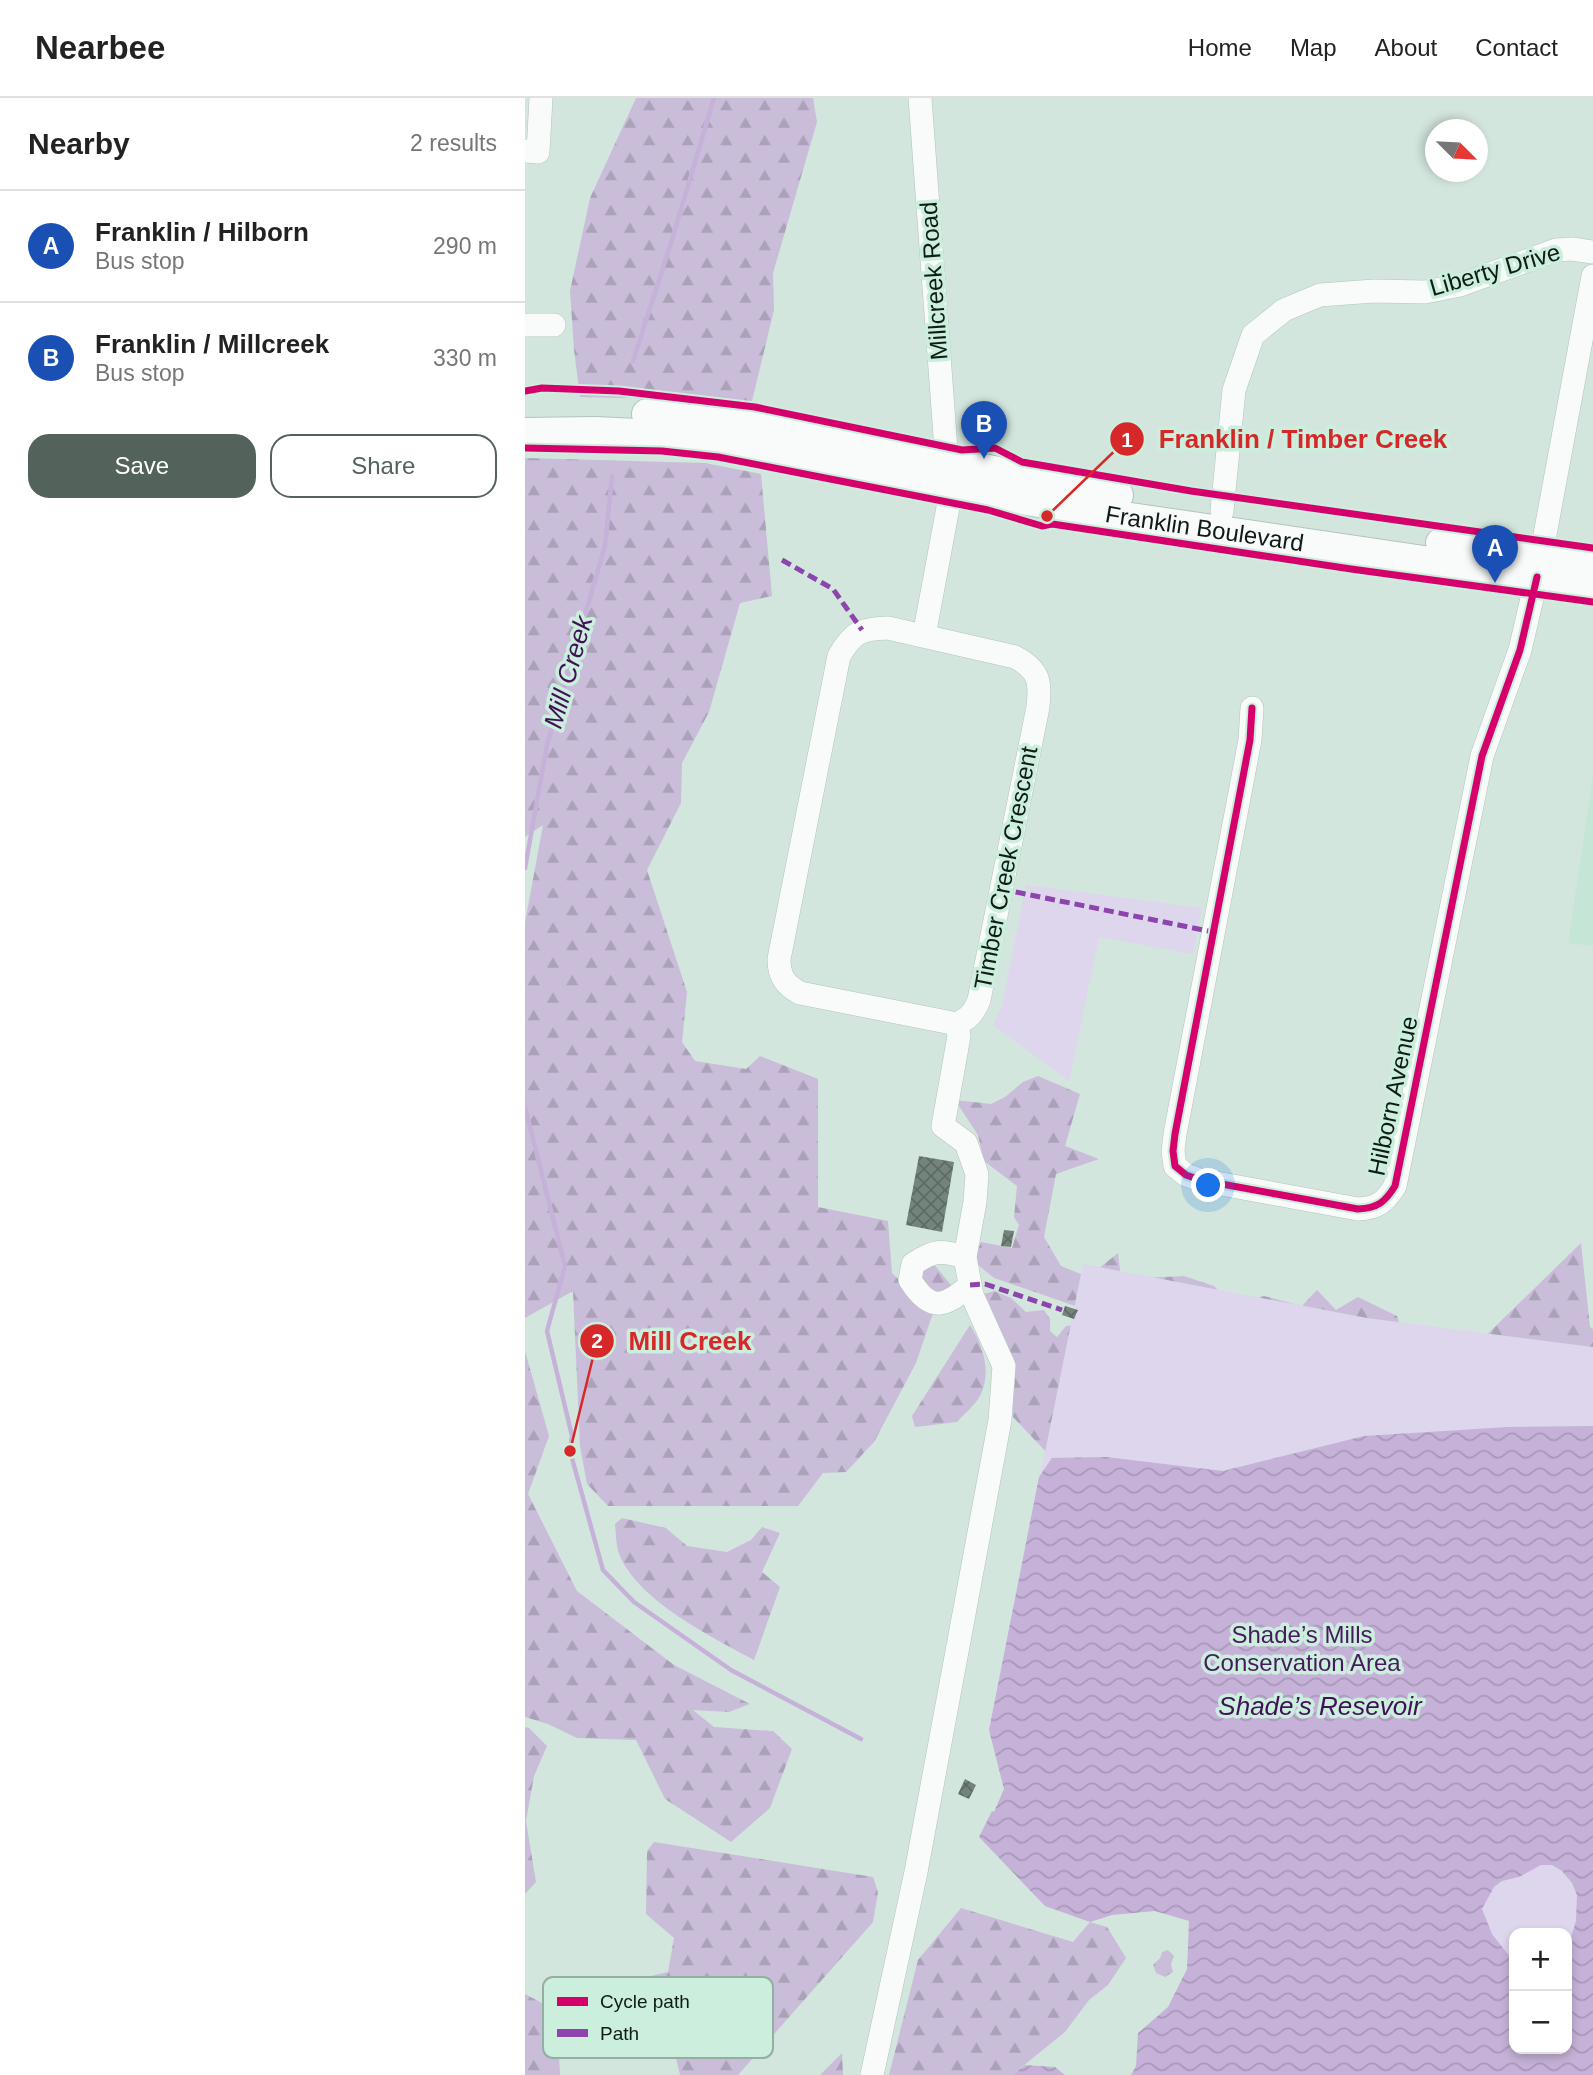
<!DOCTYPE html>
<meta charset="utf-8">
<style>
:root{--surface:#fff;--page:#f6f6f6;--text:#222;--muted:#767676;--line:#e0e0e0;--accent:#54625c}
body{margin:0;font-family:Helvetica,sans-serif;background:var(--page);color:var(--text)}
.controls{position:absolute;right:21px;bottom:21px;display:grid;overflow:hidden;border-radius:14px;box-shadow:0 4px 10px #0003}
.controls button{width:63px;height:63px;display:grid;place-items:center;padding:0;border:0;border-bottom:2px solid var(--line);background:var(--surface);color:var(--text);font:35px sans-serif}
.compass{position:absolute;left:900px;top:21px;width:63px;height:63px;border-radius:50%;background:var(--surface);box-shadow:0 4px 10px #0003;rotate:114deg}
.you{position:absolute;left:684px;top:1088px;width:24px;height:24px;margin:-18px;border:5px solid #fff;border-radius:50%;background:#1a73e8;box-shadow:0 0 0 10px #1a73e833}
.badge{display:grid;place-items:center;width:46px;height:46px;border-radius:50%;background:var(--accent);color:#fff;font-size:23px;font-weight:700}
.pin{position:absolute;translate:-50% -58px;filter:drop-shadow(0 2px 4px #0008)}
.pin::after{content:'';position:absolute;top:37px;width:24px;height:21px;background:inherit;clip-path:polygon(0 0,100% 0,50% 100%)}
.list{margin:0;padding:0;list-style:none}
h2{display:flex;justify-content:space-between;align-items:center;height:91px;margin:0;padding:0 28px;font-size:30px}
h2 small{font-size:23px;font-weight:400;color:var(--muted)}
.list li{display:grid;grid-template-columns:46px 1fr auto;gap:21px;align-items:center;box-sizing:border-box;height:112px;padding:0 28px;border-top:2px solid var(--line)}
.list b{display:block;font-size:26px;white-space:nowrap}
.list p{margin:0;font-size:23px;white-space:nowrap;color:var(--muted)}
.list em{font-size:23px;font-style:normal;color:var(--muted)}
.actions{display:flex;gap:14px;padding:21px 28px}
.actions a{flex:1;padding:16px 0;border:2px solid var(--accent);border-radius:21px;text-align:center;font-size:24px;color:var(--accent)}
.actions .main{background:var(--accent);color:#fff}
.map{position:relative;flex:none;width:1068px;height:1977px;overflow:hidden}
header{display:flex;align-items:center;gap:42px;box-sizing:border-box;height:98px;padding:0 35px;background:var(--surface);border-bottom:2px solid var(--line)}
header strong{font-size:33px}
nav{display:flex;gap:38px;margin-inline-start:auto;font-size:24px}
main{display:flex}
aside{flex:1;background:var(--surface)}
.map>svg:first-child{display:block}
.built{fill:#c5e5d6}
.forest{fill:url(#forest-firs)}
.park{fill:#ddd6ec;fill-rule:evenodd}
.water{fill:url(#water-waves);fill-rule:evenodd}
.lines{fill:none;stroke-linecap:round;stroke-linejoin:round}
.stream{stroke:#c6b2d8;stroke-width:4.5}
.building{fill:url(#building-cross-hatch)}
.minor-casing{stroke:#b3c3bb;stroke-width:24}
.major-casing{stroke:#b3c3bb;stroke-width:32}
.minor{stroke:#f8fbfa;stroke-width:23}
.major{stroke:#f8fbfa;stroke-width:30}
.quiet{stroke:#8e44ad;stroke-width:5;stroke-dasharray:10 5;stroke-linecap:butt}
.cycleway-casing{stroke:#cbeedd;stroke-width:11}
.cycleway{stroke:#d6006c;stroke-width:7}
.labels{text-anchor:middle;stroke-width:7;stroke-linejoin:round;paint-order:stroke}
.street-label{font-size:24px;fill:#0f1b16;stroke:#cbeedd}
.park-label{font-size:24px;fill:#48195f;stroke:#cbeedd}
.water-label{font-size:26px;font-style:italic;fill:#401157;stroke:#cbeedd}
.key{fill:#cbeedd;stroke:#93afa1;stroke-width:2}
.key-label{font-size:19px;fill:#0f1b16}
.leader{fill:none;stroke:#d62828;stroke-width:2.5}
.callout-dot{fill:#d62828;stroke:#cbeedd;stroke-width:2.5}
.mark-label{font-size:21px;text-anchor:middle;font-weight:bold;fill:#fff}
.callout-label{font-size:26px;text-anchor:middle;font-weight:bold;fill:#d62828;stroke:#cbeedd;stroke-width:7;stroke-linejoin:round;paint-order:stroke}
</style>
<header>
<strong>Nearbee</strong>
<nav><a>Home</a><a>Map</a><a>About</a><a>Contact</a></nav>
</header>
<main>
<aside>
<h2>Nearby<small>2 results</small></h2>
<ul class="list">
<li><span class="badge" style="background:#1a4fb4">A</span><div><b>Franklin / Hilborn</b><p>Bus stop</p></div><em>290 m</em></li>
<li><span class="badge" style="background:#1a4fb4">B</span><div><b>Franklin / Millcreek</b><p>Bus stop</p></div><em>330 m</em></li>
</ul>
<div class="actions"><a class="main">Save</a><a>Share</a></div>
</aside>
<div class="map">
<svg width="1068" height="1977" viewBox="0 0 1068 1977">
<defs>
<pattern id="forest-firs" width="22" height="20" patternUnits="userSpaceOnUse" patternTransform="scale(1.75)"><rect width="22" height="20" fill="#c9bdd9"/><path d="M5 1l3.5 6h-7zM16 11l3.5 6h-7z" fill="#aba2ba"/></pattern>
<pattern id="water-waves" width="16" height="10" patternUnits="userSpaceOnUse" patternTransform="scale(1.75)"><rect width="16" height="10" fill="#c6b2d8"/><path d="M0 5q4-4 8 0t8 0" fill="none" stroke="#a998b9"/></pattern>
<pattern id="building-cross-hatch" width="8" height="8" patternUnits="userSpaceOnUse" patternTransform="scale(1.75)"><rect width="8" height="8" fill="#73847c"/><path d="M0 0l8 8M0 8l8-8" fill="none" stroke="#5d6b65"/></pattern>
</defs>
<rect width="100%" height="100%" fill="#d3e6dd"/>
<path class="built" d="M1068 678V848L1043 845Z"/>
<path class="forest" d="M111 0H288L292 24 248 175 249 212 227 303 55 299 49 252 45 193 65 100Z
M0 360 180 365 236 376 247 498 215 505 184 614 157 665 156 705 122 772 162 894 157 944 170 963 221 971 235 958 293 981V1109L363 1123 367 1175 408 1215 391 1265 349 1344 321 1374 298 1375 273 1408H83L62 1386 55 1348 48 1193 0 1220V825L18 727 0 739Z
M513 978 555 996 540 1048 574 1061 531 1076 519 1139 536 1168 563 1179 593 1155 596 1181 659 1178 689 1188 707 1207 739 1198 777 1208 792 1192 811 1212 833 1199 872 1218 879 1240 527 1360 488 1319 486 1269 459 1196 469 1193 486 1200 501 1214 519 1212 525 1221V1233L532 1239 541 1228 563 1225 553 1209 469 1180 452 1166V1154L456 1144 487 1150 494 1127 489 1119 492 1088 459 1063 453 1037 430 1002 466 1006 480 999 498 984Z
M1056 1145 1065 1229 1068 1231V1328L898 1299Z
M407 1164 426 1187 418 1195 410 1196 394 1183V1169Z
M445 1227C458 1247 467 1275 455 1298 450 1307 439 1316 432 1324L390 1329 387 1318Z
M0 1253 24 1338 3 1396 52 1493 149 1567 225 1606 204 1614 168 1612 189 1629 248 1633 267 1651 245 1710 206 1744 140 1701 111 1642 52 1640 23 1626 0 1619Z
M97 1420 141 1430 162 1448 202 1454 226 1442 237 1429 255 1435 237 1474 255 1489 229 1562C187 1539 115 1504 95 1458 91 1449 91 1436 90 1426Z
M0 1629 4 1630 22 1648 9 1678 1 1723 11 1784 0 1796Z
M129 1744 348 1779 353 1794 348 1824 213 1977H155L147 1944 132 1937 126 1878 143 1874 149 1840 121 1816 122 1753Z
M436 1810 548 1844 565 1824 582 1829 601 1860 583 1887 564 1902 540 1934 487 1977H364L393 1862Z
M643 1852 649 1858 646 1866 648 1874 640 1879 631 1875 628 1867 635 1860 637 1854Z
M0 1896 30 1912 24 1939 34 1957 35 1977H0Z
M317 1955 318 1977H295Z"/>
<path class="park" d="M501 787 677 810 668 856 574 839 544 983 468 927 477 907Z
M558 1166 842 1220 1068 1249V1977H662L703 1856 464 1632ZM989 1835H1042V1951H989Z"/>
<path class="water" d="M1068 1328V1977H606L611 1968 613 1935 643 1909 662 1871 664 1823 630 1813 587 1817 565 1824 520 1808 454 1739 467 1713 469 1714 479 1691 464 1632 514 1379 527 1360 581 1359 698 1373 839 1338 982 1329ZM1016 1767H1027L1037 1773 1047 1785 1052 1797 1051 1823 1042 1852V1951H989V1864L967 1836 957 1811 969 1789 977 1783 994 1779Z
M500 1967 530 1969 540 1977H487Z"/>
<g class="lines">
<path class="stream" d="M108 263 146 145 189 0
M0 770 22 647 80 448 87 378
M0 1009 40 1168 22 1233 47 1338 45 1353 78 1472 109 1504 206 1572 336 1641"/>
</g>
<path class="building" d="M394 1058 429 1064 417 1134 381 1127Z
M479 1132 489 1133 486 1149 476 1148Z
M540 1208 553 1212 549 1221 537 1217Z
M440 1681 451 1687 444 1701 433 1696Z"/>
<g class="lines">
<g class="minor-casing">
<path id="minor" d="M395 0 422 365
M0 53 13 54 16 0
M0 227H29
M697 413 709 292 728 237 759 212 795 197 849 193 900 194 935 187 1031 152 1047 151 1068 154
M1016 458 1068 178
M363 530 490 559C514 572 516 583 513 609L454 902C449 915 444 920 432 926L275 895C260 887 254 878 254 861L314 558C328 534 335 531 363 530Z
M399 538 424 404 423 388
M727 610 725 642 650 1036 648 1053 650 1068 661 1077 675 1082 833 1111C853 1110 860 1104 870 1088L957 658 995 552 1012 479
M440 1159C416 1152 409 1152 388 1166L385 1182C405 1214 419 1210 445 1187
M347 1977 391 1774 475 1322 479 1268 447 1197 440 1159 450 1104 452 1076 441 1045 418 1028 434 938 432 926"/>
</g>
<g class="major-casing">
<g id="major">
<path d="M122 316 239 329 593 397"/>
<path id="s1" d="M0 335 70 334 133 337 241 350 423 388 599 419 1068 488"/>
<path d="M916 445 1068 467"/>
</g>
</g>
<use href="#minor" class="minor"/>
<use href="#major" class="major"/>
<path class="quiet" d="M257 462 308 491 337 532
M476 791 688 834
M445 1187 460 1186 537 1212"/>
<g class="cycleway-casing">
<path id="cycleway" d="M0 293 17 290 94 293 230 309 437 352 470 350 497 364 666 393 1068 450
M0 350 137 353 193 359 463 412 517 428 527 426 826 471 1068 504
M727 610 725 642 650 1036 648 1053 650 1068 661 1077 675 1082 833 1111C853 1110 860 1104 870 1088L957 658 995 552 1012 479"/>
</g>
<use href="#cycleway" class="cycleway"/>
</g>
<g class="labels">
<g class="street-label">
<text transform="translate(970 172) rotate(-16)" y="8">Liberty Drive</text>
<text transform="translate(409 183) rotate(-94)" y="8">Millcreek Road</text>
<text dy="8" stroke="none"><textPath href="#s1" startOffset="688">Franklin Boulevard</textPath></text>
<text transform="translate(481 770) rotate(-79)" y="8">Timber Creek Crescent</text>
<text transform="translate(868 998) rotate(-78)" y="8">Hilborn Avenue</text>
</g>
<g class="park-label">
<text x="777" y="1545">Shade’s Mills<tspan x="777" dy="28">Conservation Area</tspan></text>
</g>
<g class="water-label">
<text transform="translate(43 574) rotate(-74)" y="9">Mill Creek</text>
<text x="795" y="1617">Shade’s Resevoir</text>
</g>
</g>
<rect x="18" y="1879" width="230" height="81" rx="10" class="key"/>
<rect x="32" y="1899" width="31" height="9" fill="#d6006c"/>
<rect x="32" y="1931" width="31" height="8" fill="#8e44ad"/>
<g class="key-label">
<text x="75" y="1910">Cycle path</text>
<text x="75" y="1942">Path</text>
</g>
<path class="leader" d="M522 418L602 341M45 1353L72 1243"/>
<g class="callout-dot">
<circle cx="522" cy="418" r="7"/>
<circle cx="45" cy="1353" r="7"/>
<circle cx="602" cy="341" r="18"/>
<circle cx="72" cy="1243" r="18"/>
</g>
<g class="mark-label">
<text x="602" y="349">1</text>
<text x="72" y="1250">2</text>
</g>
<g class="callout-label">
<text x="778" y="350">Franklin / Timber Creek</text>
<text x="165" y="1252">Mill Creek</text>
</g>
</svg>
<div class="controls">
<button>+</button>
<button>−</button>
</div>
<svg class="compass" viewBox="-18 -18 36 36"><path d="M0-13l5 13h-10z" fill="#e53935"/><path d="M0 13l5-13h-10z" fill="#767676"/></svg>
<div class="you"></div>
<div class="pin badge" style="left:970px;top:485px;background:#1a4fb4">A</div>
<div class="pin badge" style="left:459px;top:361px;background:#1a4fb4">B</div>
</div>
</main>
